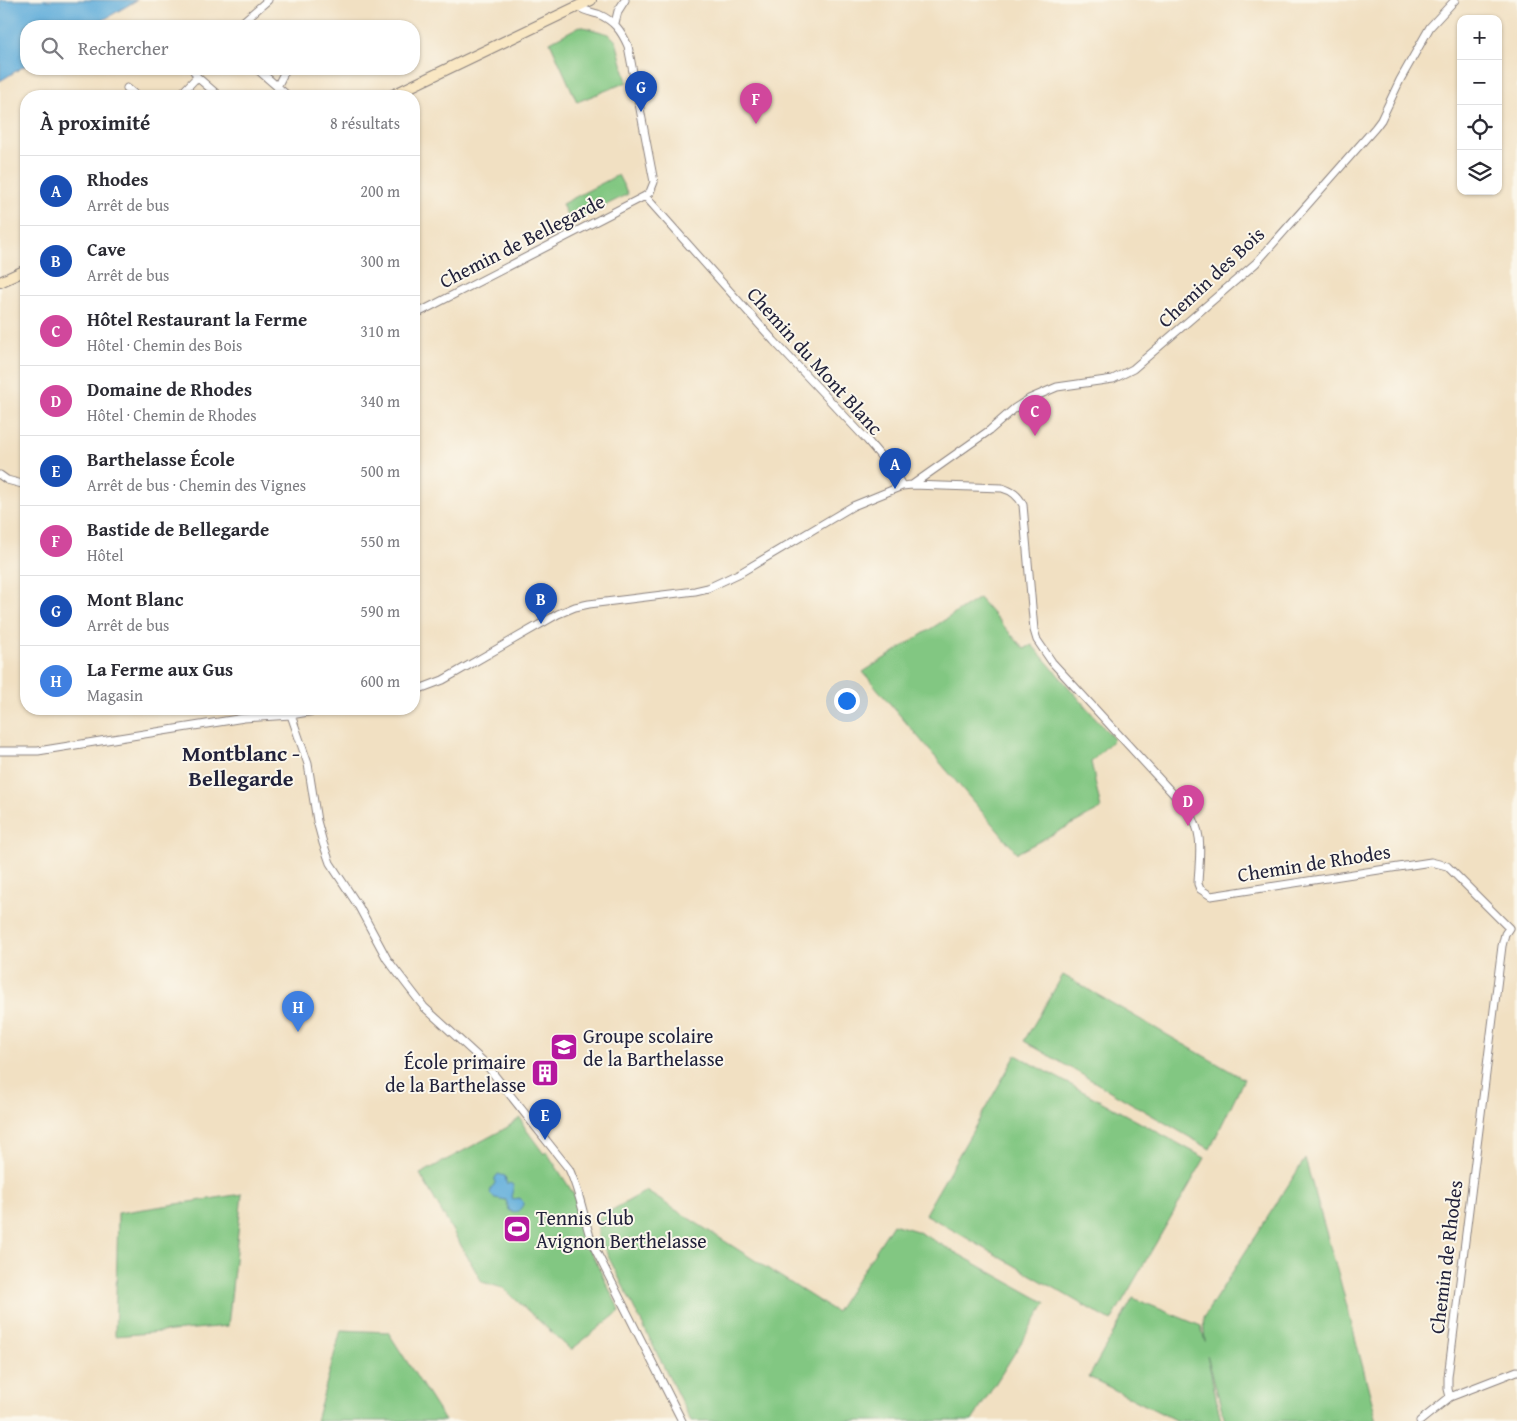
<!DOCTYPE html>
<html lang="fr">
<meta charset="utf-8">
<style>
:root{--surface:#fff;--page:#f2f2f3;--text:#2b2b33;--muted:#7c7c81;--line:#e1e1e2;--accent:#0f766e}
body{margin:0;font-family:"Gentium Book Plus",serif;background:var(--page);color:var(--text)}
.controls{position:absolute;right:15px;top:15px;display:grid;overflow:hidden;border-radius:10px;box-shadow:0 1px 4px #0004}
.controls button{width:45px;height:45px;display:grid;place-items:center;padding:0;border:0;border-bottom:1px solid var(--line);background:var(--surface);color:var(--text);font:25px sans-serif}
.you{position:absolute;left:846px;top:700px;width:18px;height:18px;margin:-12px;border:4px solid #fff;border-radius:50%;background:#1a73e8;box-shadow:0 0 0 8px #1a73e833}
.badge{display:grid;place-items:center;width:32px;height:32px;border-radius:50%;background:var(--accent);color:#fff;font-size:16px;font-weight:700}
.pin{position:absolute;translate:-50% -41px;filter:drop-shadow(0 1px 2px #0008)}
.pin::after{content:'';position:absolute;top:26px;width:18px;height:15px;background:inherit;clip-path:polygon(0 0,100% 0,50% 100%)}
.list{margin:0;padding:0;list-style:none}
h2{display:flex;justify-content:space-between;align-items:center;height:65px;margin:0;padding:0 20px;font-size:21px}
h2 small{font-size:16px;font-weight:400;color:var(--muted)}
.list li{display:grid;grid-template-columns:32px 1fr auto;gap:15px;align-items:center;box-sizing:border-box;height:70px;padding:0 20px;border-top:1px solid var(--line)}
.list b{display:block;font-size:19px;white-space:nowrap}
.list p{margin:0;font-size:16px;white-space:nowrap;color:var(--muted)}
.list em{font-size:16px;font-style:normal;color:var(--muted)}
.icon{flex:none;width:28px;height:28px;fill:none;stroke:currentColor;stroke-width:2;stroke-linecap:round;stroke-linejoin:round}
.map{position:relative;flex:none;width:1517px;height:1421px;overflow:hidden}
.search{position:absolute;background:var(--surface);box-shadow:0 1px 4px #0004;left:20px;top:20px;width:400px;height:55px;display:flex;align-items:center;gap:12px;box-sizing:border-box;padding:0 18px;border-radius:20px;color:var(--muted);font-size:19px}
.panel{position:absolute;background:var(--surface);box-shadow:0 1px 4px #0004;left:20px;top:90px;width:400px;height:625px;border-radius:20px}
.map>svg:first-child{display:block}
.green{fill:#82c782;stroke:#52745e}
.water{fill:#61adda;stroke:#42688a}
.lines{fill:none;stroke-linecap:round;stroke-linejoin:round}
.street-casing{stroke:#8a817e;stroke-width:9}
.secondary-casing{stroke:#8a817e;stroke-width:12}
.street{stroke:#fff;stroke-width:7}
.secondary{stroke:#f9e7c3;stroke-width:10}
.labels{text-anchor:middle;stroke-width:4;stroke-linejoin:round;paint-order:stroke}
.street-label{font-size:20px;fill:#22223b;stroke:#fbf7ec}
.poi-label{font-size:20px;fill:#22223b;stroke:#fbf7ec;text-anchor:start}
.quarter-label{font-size:22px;font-weight:bold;fill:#22223b;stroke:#fbf7ec}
</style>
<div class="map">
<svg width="1517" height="1421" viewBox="0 0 1517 1421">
<rect width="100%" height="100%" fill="#fbf7ec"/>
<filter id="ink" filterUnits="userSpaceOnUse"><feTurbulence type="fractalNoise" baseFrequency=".02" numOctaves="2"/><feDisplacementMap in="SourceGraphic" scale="10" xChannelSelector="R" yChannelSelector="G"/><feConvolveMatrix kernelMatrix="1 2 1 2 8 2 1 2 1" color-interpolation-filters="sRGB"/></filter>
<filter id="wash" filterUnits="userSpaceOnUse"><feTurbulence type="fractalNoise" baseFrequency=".0096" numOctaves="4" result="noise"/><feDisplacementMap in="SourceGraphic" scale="20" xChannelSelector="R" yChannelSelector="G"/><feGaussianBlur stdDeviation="1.12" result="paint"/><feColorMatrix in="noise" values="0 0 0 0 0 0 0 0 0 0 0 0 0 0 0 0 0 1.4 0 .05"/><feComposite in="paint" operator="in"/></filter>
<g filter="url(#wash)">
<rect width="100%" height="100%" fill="#f1e0c2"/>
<path class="green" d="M580 26 609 34 616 41 627 82 577 102 550 42Z
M618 175 628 194 570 223 562 204Z
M979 598 1024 649 1032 645 1114 739 1091 762 1101 809 1017 853 863 672Z
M1063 975 1244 1079 1210 1149 1024 1041Z
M1016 1055 1205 1158 1111 1321 925 1214Z
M520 1118 525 1128 544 1154 546 1151 575 1196 584 1238 620 1311 571 1350 503 1288 482 1282 420 1174 506 1128Z
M1305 1159 1340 1280 1377 1421H1225L1207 1355 1221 1421H1177L1089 1377 1133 1298 1201 1326 1205 1342 1203 1318Z
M646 1191 836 1312 893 1224 917 1231 1046 1303 972 1421H691L598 1236V1218Z
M242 1194 228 1326 115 1336 118 1213Z
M341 1330 388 1332 445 1421H316Z"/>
<path class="water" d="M0 0H137L93 26H26V65L0 81Z
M498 1174 505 1176 507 1185 509 1183 514 1185 511 1197 513 1199 520 1198 523 1202V1205L518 1212 514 1213 509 1210 506 1200 495 1198 490 1194 491 1189 495 1183V1178Z"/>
</g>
<g filter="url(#ink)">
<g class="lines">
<g class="street-casing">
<path id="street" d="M615 23 618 11 625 0
M238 26 268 0
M257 69 288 96
M197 77 219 96
M277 87 286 69
M127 88 137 96
M179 96 197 77 194 71 195 69
M645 196 774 341 867 440 895 473 902 486
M414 315 645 196 650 192 654 182 628 46C621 30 614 21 598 14 591 12 584 11 579 7
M0 475 7 480 26 485
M912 485 990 430 1015 408 1029 399 1057 387 1113 379 1133 369 1256 263 1375 128 1381 120 1400 80 1430 27 1455 0
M414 691 443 680 558 614 575 607 589 604 695 591 708 588 740 573 853 506 902 486 912 485 1002 488C1012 491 1018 495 1023 505L1034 630 1037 640 1052 662 1188 810C1205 834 1199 856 1198 884L1200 889 1211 896 1431 862 1447 866 1509 928 1505 934 1502 946 1448 1377V1389L1450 1397
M291 715 308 764 317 821 323 843 330 863 359 907 387 959 424 1007 484 1062 569 1169C580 1192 584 1219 592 1243L682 1421
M0 751H38L244 718 291 715 325 709
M1420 1421 1450 1397 1517 1371"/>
</g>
<g class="secondary-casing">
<path id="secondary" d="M391 96 591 0
M0 282 26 270"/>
</g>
<use href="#street" class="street"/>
<use href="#secondary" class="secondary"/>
</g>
</g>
<defs>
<g id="school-square" transform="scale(1.4375)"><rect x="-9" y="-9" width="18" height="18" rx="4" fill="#b5179e" stroke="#fbf7ec"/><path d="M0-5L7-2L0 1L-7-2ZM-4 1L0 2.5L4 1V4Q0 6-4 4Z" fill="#fff"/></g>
<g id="building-square" transform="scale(1.4375)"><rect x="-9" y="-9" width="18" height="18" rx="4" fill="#b5179e" stroke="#fbf7ec"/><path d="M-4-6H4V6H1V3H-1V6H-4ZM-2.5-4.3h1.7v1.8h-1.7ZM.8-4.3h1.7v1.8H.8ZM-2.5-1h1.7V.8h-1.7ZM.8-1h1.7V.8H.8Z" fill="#fff"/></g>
<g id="stadium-square" transform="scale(1.4375)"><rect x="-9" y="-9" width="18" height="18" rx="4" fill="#b5179e" stroke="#fbf7ec"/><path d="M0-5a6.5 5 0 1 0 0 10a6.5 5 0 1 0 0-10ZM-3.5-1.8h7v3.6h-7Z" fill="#fff"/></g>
</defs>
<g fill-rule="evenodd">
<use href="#school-square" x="564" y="1047"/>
<use href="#building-square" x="545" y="1073"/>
<use href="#stadium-square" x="517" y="1229"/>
</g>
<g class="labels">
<g class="street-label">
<text transform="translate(522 241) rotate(-27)" y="7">Chemin de Bellegarde</text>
<text transform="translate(1211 277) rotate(-43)" y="7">Chemin des Bois</text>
<text transform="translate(815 361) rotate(48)" y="7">Chemin du Mont Blanc</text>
<text transform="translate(1314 863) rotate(-9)" y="7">Chemin de Rhodes</text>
<text transform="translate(1446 1257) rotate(-83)" y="7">Chemin de Rhodes</text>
</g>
<g class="poi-label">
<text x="583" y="1043">Groupe scolaire<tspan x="583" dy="23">de la Barthelasse</tspan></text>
<text x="526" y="1069" text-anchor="end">École primaire<tspan x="526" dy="23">de la Barthelasse</tspan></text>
<text x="536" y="1225">Tennis Club<tspan x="536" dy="23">Avignon Berthelasse</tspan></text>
</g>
<g class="quarter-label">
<text x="241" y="761">Montblanc -<tspan x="241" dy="25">Bellegarde</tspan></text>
</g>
</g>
</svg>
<div class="controls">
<button>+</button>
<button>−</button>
<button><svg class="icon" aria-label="locate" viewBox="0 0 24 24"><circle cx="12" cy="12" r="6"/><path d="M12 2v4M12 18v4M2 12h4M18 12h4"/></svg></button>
<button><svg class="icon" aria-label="layers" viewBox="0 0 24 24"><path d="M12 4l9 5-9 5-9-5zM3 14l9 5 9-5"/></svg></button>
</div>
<div class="you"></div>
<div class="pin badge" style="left:895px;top:489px;background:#1a4fb4">A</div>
<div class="pin badge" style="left:541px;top:624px;background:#1a4fb4">B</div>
<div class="pin badge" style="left:1035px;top:436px;background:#d1479c">C</div>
<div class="pin badge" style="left:1188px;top:826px;background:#d1479c">D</div>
<div class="pin badge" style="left:545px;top:1140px;background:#1a4fb4">E</div>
<div class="pin badge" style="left:756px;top:124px;background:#d1479c">F</div>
<div class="pin badge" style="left:641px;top:112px;background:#1a4fb4">G</div>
<div class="pin badge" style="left:298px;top:1032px;background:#3f7fe0">H</div>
<div class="search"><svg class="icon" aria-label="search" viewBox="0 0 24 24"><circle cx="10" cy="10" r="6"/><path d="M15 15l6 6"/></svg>Rechercher</div>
<section class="panel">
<h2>À proximité<small>8 résultats</small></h2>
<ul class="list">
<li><span class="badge" style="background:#1a4fb4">A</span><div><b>Rhodes</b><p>Arrêt de bus</p></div><em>200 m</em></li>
<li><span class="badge" style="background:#1a4fb4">B</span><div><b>Cave</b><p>Arrêt de bus</p></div><em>300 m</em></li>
<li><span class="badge" style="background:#d1479c">C</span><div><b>Hôtel Restaurant la Ferme</b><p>Hôtel · Chemin des Bois</p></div><em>310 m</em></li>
<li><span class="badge" style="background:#d1479c">D</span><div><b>Domaine de Rhodes</b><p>Hôtel · Chemin de Rhodes</p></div><em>340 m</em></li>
<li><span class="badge" style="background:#1a4fb4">E</span><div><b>Barthelasse École</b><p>Arrêt de bus · Chemin des Vignes</p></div><em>500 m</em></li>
<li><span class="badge" style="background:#d1479c">F</span><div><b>Bastide de Bellegarde</b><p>Hôtel</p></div><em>550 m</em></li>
<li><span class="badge" style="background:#1a4fb4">G</span><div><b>Mont Blanc</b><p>Arrêt de bus</p></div><em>590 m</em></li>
<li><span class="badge" style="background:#3f7fe0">H</span><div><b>La Ferme aux Gus</b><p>Magasin</p></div><em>600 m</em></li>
</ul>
</section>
</div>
